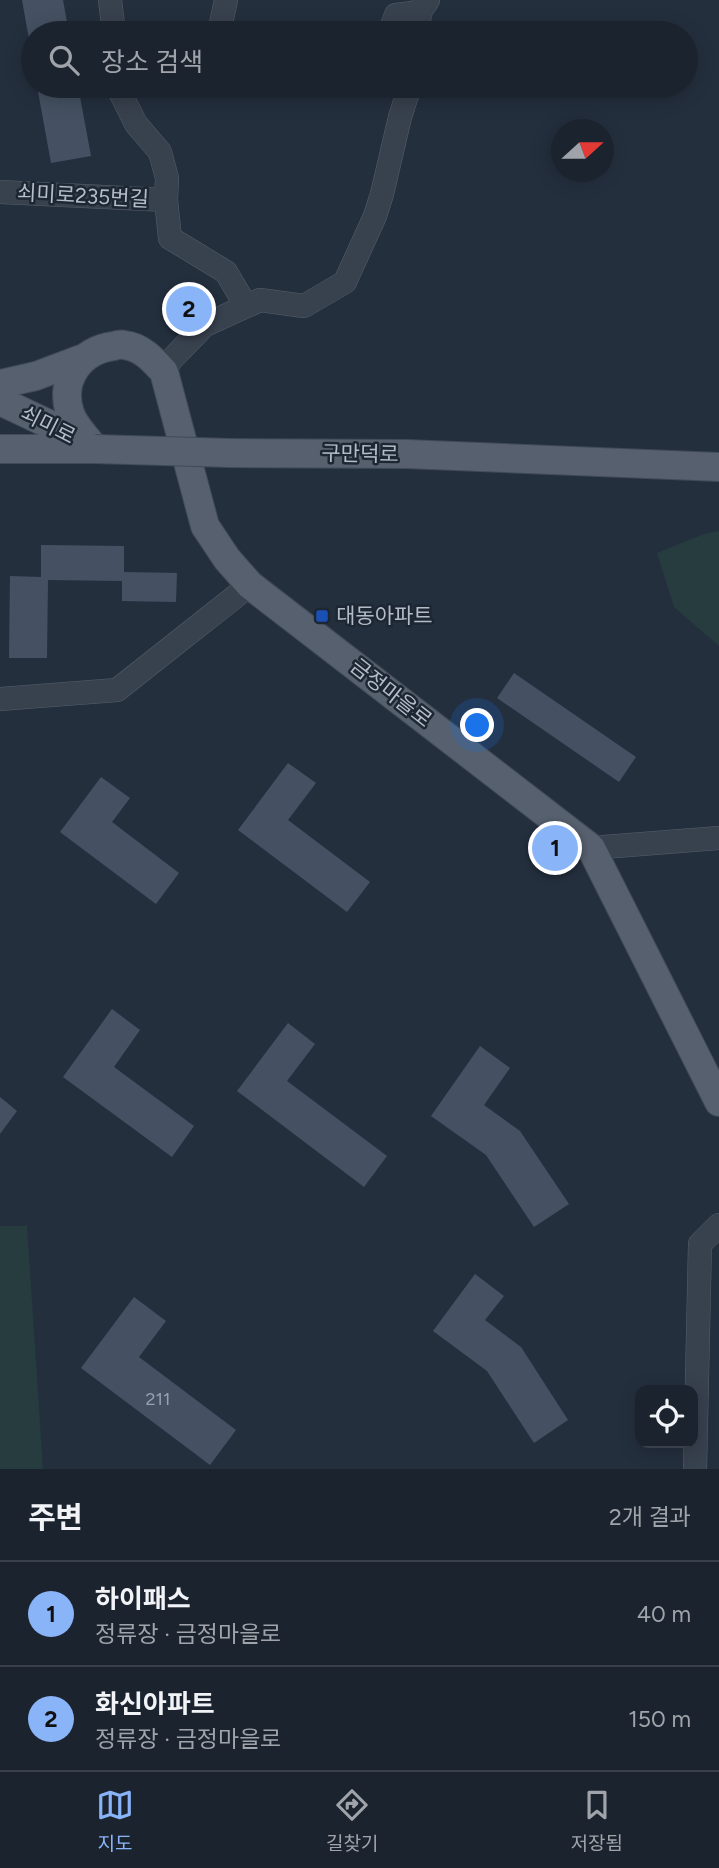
<!DOCTYPE html>
<html lang="ko">
<meta charset="utf-8">
<style>
:root{--surface:#1b232e;--page:#242b36;--text:#f1f3f6;--muted:#a0a4aa;--line:#39404a;--accent:#8ab4f8}
body{margin:0;font-family:Figtree,"Noto Sans KR",sans-serif;background:var(--page);color:var(--text)}
.controls{position:absolute;right:21px;bottom:21px;display:grid;overflow:hidden;border-radius:14px;box-shadow:0 4px 18px #0003}
.controls button{width:63px;height:63px;display:grid;place-items:center;padding:0;border:0;border-bottom:2px solid var(--line);background:var(--surface);color:var(--text);font:35px sans-serif}
.compass{position:absolute;left:551px;top:119px;width:63px;height:63px;border-radius:50%;background:var(--surface);box-shadow:0 4px 18px #0003;rotate:69deg}
.you{position:absolute;left:478px;top:726px;width:24px;height:24px;margin:-18px;border:5px solid #fff;border-radius:50%;background:#1a73e8;box-shadow:0 0 0 10px #1a73e833}
.badge{display:grid;place-items:center;width:46px;height:46px;border-radius:50%;background:var(--accent);color:#111;font-size:23px;font-weight:700}
.pin{position:absolute;translate:-50% -50%;border:4px solid #fff;box-shadow:0 2px 7px #0006}
.list{margin:0;padding:0;list-style:none}
h2{display:flex;justify-content:space-between;align-items:center;height:91px;margin:0;padding:0 28px;font-size:30px}
h2 small{font-size:23px;font-weight:400;color:var(--muted)}
.list li{display:grid;grid-template-columns:46px 1fr auto;gap:21px;align-items:center;box-sizing:border-box;height:105px;padding:0 28px;border-top:2px solid var(--line)}
.list b{display:block;font-size:26px;white-space:nowrap}
.list p{margin:0;font-size:23px;white-space:nowrap;color:var(--muted)}
.list em{font-size:23px;font-style:normal;color:var(--muted)}
.icon{flex:none;width:38px;height:38px;fill:none;stroke:currentColor;stroke-width:2;stroke-linecap:round;stroke-linejoin:round}
.map{position:relative;flex:none;width:719px;height:1469px;overflow:hidden}
.search{position:absolute;background:var(--surface);box-shadow:0 4px 18px #0003;left:21px;right:21px;top:21px;height:77px;display:flex;align-items:center;gap:18px;box-sizing:border-box;padding:0 24px;border-radius:38px;color:var(--muted);font-size:26px}
.sheet{height:301px;background:var(--surface)}
nav{display:flex;justify-content:space-around;align-items:center;box-sizing:border-box;height:98px;border-top:2px solid var(--line);background:var(--surface);font-size:19px;color:var(--muted)}
nav a{display:grid;justify-items:center;gap:4px}
nav .on{color:var(--accent)}
.map>svg:first-child{display:block}
.green{fill:#263c3f}
.building{fill:#455162}
.lines{fill:none;stroke-linecap:round;stroke-linejoin:round}
.minor-casing{stroke:#565f6c;stroke-width:24}
.major-casing{stroke:#414a57;stroke-width:30}
.minor{stroke:#38414e;stroke-width:23}
.major{stroke:#56606e;stroke-width:28}
.major-bridge-casing{stroke:#414a57;stroke-width:30;stroke-linecap:butt}
.major-bridge{stroke:#56606e;stroke-width:28}
.transit-dot{fill:#1a4fb4;stroke:#1d2633;stroke-width:2.5}
.labels{text-anchor:middle;stroke-width:5;stroke-linejoin:round;paint-order:stroke}
.number-label{font-size:18px;fill:#98a1af}
.street-label{font-size:21px;fill:#b4bcc9;stroke:#1d2633}
.poi-label{font-size:21px;fill:#b4bcc9;stroke:#1d2633;text-anchor:start}
</style>
<div class="map">
<svg width="719" height="1469" viewBox="0 0 719 1469">
<rect width="100%" height="100%" fill="#242f3e"/>
<path class="green" d="M719 531V646L674 607 657 553 704 534Z
M0 1226H27L43 1469H0Z"/>
<path class="building" d="M22 0H63L69 33H33V56H32Z
M37 86H78L91 156 51 163Z
M41 545 124 546V572L177 573 176 602 122 601V581L48 580 47 658H9L10 576 41 577Z
M514 673 636 757 619 782 497 698Z
M288 763 316 783 288 820 370 882 347 912 238 830Z
M101 777 130 798 112 822 179 873 156 904 60 832Z
M112 1009 140 1030 114 1067 194 1126 172 1157 63 1077Z
M288 1023 315 1044 287 1081 387 1156 364 1187 237 1091Z
M480 1046 510 1068 484 1105 520 1131 569 1204 534 1227 486 1155 431 1116Z
M0 1097 17 1111 0 1134Z
M475 1274 504 1296 485 1320 521 1347 568 1420 534 1443 487 1371 433 1331Z
M134 1297 166 1321 139 1357 236 1430 210 1465 81 1368Z"/>
<g class="lines">
<g class="minor-casing">
<path id="minor" d="M110 0 114 33
M219 33 226 0
M389 33 396 15 420 12 424 0
M418 33 420 12 428 0
M119 86V90L136 124 160 152 167 178 166 200 170 238 226 272 246 306
M0 192 166 200
M164 372 171 360 205 325 260 300 304 306 345 282 375 216 382 194 400 117 410 86
M0 699 117 690 250 585
M591 848 719 838
M695 1469 700 1244 719 1225"/>
</g>
<g class="major-casing">
<path id="major" d="M0 384 36 376 81 359
M0 401 55 427 87 444
M0 449H92
M95 449C87 438 74 426 70 413 59 380 80 350 114 346 117 345 121 344 124 345 142 347 153 360 164 372L205 526 227 559 250 585 591 848 719 1102
M230 453 406 454 719 467"/>
</g>
<use href="#minor" class="minor"/>
<use href="#major" class="major"/>
<g class="major-bridge-casing">
<path id="major-bridge" d="M95 449 230 453"/>
</g>
<use href="#major-bridge" class="major-bridge"/>
</g>
<rect class="transit-dot" x="315" y="609" width="14" height="14" rx="3.5"/>
<g class="labels">
<g class="number-label">
<text x="158" y="1405">211</text>
</g>
<g class="street-label">
<text transform="translate(83 196) rotate(3)" y="7">쇠미로235번길</text>
<text transform="translate(48 425) rotate(27)" y="7">쇠미로</text>
<text transform="translate(360 454) rotate(1)" y="7">구만덕로</text>
<text transform="translate(391 693) rotate(38)" y="7">금정마을로</text>
</g>
<g class="poi-label">
<text x="336" y="623">대동아파트</text>
</g>
</g>
</svg>
<div class="controls">
<button><svg class="icon" aria-label="locate" viewBox="0 0 24 24"><circle cx="12" cy="12" r="6"/><path d="M12 2v4M12 18v4M2 12h4M18 12h4"/></svg></button>
</div>
<svg class="compass" viewBox="-18 -18 36 36"><path d="M0-13l5 13h-10z" fill="#e53935"/><path d="M0 13l5-13h-10z" fill="#a0a4aa"/></svg>
<div class="you"></div>
<div class="pin badge" style="left:555px;top:848px">1</div>
<div class="pin badge" style="left:189px;top:309px">2</div>
<div class="search"><svg class="icon" aria-label="search" viewBox="0 0 24 24"><circle cx="10" cy="10" r="6"/><path d="M15 15l6 6"/></svg>장소 검색</div>
</div>
<section class="sheet">
<h2>주변<small>2개 결과</small></h2>
<ul class="list">
<li><span class="badge">1</span><div><b>하이패스</b><p>정류장 · 금정마을로</p></div><em>40 m</em></li>
<li><span class="badge">2</span><div><b>화신아파트</b><p>정류장 · 금정마을로</p></div><em>150 m</em></li>
</ul>
</section>
<nav>
<a class="on"><svg class="icon" aria-label="map" viewBox="0 0 24 24"><path d="M3 6l6-2 6 2 6-2v14l-6 2-6-2-6 2zM9 4v14M15 6v14"/></svg>지도</a>
<a><svg class="icon" aria-label="directions" viewBox="0 0 24 24"><path d="M12 3l9 9-9 9-9-9zM9 14v-3h6M13 9l2 2-2 2"/></svg>길찾기</a>
<a><svg class="icon" aria-label="saved" viewBox="0 0 24 24"><path d="M7 4h10v16l-5-4-5 4z"/></svg>저장됨</a>
</nav>
